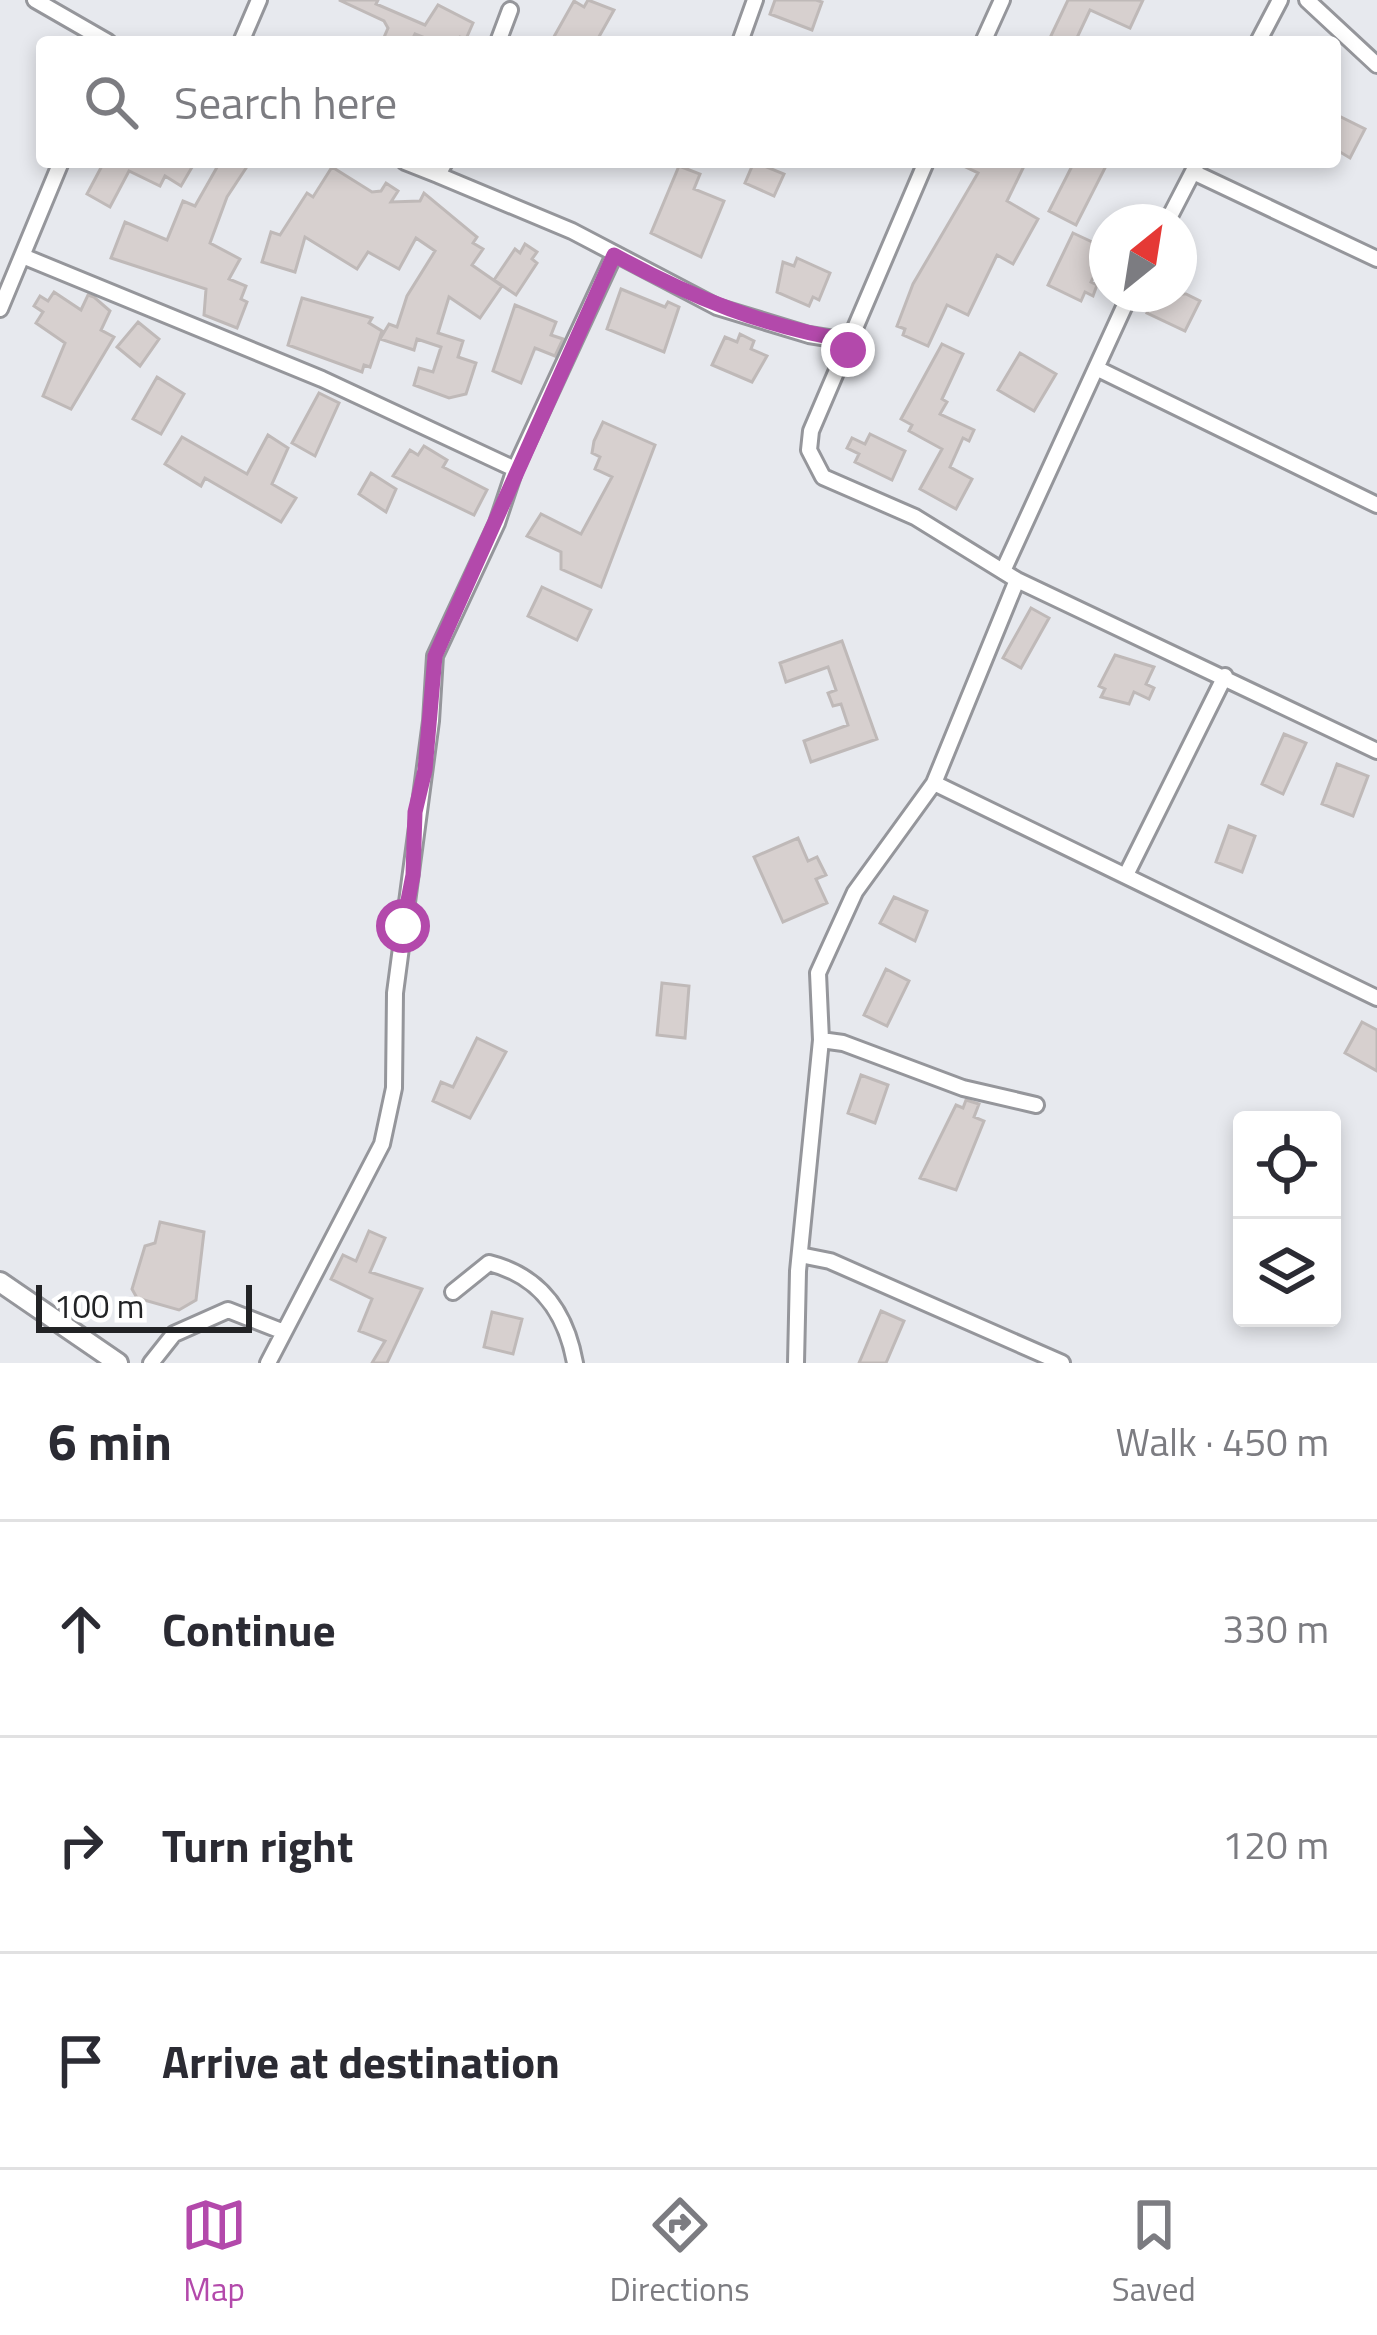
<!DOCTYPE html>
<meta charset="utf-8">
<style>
:root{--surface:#fff;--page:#f2f2f3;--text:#2b2b33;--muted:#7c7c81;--line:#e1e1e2;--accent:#b349ab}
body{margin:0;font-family:"Titillium Web",sans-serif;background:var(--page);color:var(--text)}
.controls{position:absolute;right:36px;bottom:36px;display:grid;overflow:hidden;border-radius:12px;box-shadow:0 6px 18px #0003}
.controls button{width:108px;height:108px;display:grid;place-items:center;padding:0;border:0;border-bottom:3px solid var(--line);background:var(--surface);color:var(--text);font:60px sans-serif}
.compass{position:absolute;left:1089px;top:204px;width:108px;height:108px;border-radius:50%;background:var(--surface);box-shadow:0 6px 18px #0003;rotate:30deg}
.scale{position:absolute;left:36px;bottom:30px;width:216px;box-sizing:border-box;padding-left:12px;border:6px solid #222325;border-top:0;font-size:33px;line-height:42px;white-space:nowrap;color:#222325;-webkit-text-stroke:9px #fff;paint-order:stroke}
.stop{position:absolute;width:36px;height:36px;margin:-27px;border:9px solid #b349ab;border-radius:50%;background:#fff}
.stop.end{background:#b349ab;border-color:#fff;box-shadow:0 3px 12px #0008}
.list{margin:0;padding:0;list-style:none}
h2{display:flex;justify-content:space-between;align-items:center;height:156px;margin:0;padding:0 48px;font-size:51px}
h2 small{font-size:39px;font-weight:400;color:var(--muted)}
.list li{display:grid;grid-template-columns:78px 1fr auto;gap:36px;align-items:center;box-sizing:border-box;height:216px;padding:0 48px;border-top:3px solid var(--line)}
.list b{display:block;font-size:45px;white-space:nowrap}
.list em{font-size:39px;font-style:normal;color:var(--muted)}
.icon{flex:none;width:66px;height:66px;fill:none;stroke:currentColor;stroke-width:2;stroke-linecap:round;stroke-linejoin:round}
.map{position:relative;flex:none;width:1377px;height:1363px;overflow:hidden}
.search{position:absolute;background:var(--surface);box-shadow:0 6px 18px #0003;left:36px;right:36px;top:36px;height:132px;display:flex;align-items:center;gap:30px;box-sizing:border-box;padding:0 42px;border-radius:12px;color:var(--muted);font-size:45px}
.sheet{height:804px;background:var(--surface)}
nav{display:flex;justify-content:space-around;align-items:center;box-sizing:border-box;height:168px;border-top:3px solid var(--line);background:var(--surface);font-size:33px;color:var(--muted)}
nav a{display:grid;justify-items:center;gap:6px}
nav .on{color:var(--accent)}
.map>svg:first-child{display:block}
.building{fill:#d7d0cf;stroke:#bfb9b8;stroke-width:3}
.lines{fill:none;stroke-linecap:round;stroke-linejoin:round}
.street-casing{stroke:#95969b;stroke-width:20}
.secondary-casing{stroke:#95969b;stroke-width:24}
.street{stroke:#fff;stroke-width:14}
.secondary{stroke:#fff;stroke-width:18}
.route{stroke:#b349ab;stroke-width:15}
</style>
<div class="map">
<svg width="1377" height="1363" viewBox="0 0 1377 1363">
<rect width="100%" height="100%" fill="#e7e9ee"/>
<path class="building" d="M339 0H378L376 4 425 25 438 5 473 23 466 39 460 37 458 42H435L415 34 411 42H382L388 28 384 21Z
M588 0 614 10 596 42H551L574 1 584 7Z
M775 0H816L822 2 812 30 770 14Z
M1068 0H1143L1130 28 1090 10 1075 42H1048Z
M1335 114 1365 129 1350 158 1335 149Z
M104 162H195L181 186 165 176 160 186 129 171 110 207 87 194Z
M220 162H250L227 197 210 243 240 259 229 279 246 286 241 299 247 302 237 328 204 315 206 289 111 258 125 222 167 240 183 201 195 206Z
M754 162 784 174 774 196 745 183Z
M955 162H1026L1007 201 1038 219 1013 264 997 255 968 315 947 305 928 346 903 335 905 329 897 326 913 284 978 173Z
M1074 162H1108L1076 225 1049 211Z
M679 166 700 174 694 189 724 201 701 257 651 233Z
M332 167 372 192 381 191 386 183 398 191 391 202 420 201 424 193 477 237 473 243 483 249 472 265 502 286 480 318 449 297 438 333 463 341 458 357 476 363 466 394 449 398 414 385 419 368 433 372 441 347 417 339 414 350 380 339 389 324 397 327 407 296 435 251 416 238 399 269 368 252 357 269 305 237 295 272 262 262 271 232 280 235 307 193 313 197Z
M1073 233 1107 249V264L1101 261 1091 282 1097 285 1093 296 1085 292 1081 301 1048 285Z
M525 244 537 252 532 259 537 263 516 295 494 280 515 249 520 253Z
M797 258 830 273 819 300 813 297 809 306 777 292 783 262 794 266Z
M621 289 665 307 668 302 679 307 664 352 607 329Z
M54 292 81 310 88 295 94 297 110 311 101 330 114 337 71 409 43 396 65 343 36 323 43 312 34 306 40 296 48 301Z
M1157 294H1186L1200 301 1185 331 1147 313Z
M302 298 372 318 369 323 382 331 370 367 364 365 362 372 288 345Z
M515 305 556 322 551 335 563 339 555 356 535 348 521 383 493 371Z
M138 322 159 339 140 366 117 347Z
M740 334 754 341 751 349 767 356 752 382 712 365 725 337 737 342Z
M942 344 963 354 942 399 947 402 940 414 974 430 969 441 963 438 950 467 972 479 956 509 920 489 942 449 909 431 912 425 901 419Z
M1020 353 1056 374 1034 411 998 390Z
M157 377 184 394 161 434 133 419Z
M319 393 339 403 315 456 292 443Z
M603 422 655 445 601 587 561 569V552L527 536 541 514 581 534 612 477 595 469 600 457 592 453 594 441Z
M870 434 905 451 892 480 855 462 859 454 847 448 852 438 865 444Z
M268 435 288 448 272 484 296 498 281 522 205 478 201 486 165 464 182 437 247 474Z
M424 446 447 460 443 467 487 490 474 515 393 476 410 450 418 455Z
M371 473 396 489 386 512 359 494Z
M542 587 591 610 577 640 528 616Z
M1031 608 1049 618 1021 668 1003 658Z
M842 641 877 739 811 762 804 741 848 725 841 704 833 706 828 693 836 690 828 667 786 682 780 663Z
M1115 655 1154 667 1146 684 1154 688 1149 699 1134 692 1129 704 1101 697 1105 689 1099 686Z
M1284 734 1306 743 1283 794 1262 784Z
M1337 764 1368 776 1353 816 1322 804Z
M1229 826 1255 836 1242 872 1216 862Z
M798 838 808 861 817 857 826 875 816 879 827 903 783 922 754 857Z
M894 897 927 911 915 941 880 923Z
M886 969 909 981 887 1026 864 1015Z
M662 983 689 986 685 1038 657 1035Z
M1362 1022 1377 1030V1071L1345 1053Z
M477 1038 506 1052 470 1118 433 1101 441 1082 453 1087Z
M861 1075 888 1085 875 1123 848 1113Z
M966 1100 979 1104 974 1117 984 1121 956 1190 920 1178 956 1105 963 1108Z
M160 1222 204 1232 196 1300 179 1310 137 1298 132 1289 145 1246 155 1243Z
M369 1231 385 1238 370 1272 422 1289 387 1363H372L385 1341 359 1331 372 1299 331 1279 343 1255 356 1261Z
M881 1311 904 1321 886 1363H859Z
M492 1312 522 1319 513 1354 484 1347Z"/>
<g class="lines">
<g class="street-casing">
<path id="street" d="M35 0 108 42
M1307 0 1377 65
M241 42 259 0
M498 42 510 10
M740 42 755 0
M983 42 1002 0
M1258 42 1280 0
M405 162 438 175 445 162
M926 162 811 431 809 450 823 477 915 517 1017 580 1377 751
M1193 172 1377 259
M438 175 572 231 717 307 809 335 853 342
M1167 222 1198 162
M25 257 322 379 515 469 497 523 435 656 431 721 395 993 394 1088 382 1144 268 1363
M0 309 61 162
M1096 368 1377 505
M515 469 614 255
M1003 571 1130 294
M1017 580 934 783 1377 998
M1126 875 1225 676
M821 1040 843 1043 963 1088 1036 1105
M800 1255 830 1261 1062 1363
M453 1292 489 1263C541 1276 566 1313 575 1363
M151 1363 174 1334 228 1310 284 1332
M796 1363 798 1271 821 1040 818 973 855 892 934 783"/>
</g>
<g class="secondary-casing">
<path id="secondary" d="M0 1282 118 1363"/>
</g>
<use href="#street" class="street"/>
<use href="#secondary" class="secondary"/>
</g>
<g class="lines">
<path class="route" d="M403 926 413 875 415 812 425 770 435 656 614 255C690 297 767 328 853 341L848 350"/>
</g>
</svg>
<div class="controls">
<button><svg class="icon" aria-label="locate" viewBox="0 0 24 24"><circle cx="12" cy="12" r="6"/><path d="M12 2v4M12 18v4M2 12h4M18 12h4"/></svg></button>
<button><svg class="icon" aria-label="layers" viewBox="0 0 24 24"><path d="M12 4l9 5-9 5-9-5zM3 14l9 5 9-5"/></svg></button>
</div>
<svg class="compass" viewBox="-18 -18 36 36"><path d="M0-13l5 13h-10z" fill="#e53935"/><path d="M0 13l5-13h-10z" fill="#7c7c81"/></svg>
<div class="scale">100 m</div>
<div class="stop" style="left:403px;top:926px"></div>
<div class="stop end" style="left:848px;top:350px"></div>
<div class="search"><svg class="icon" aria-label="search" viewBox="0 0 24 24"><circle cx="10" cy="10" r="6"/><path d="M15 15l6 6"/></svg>Search here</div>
</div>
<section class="sheet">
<h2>6 min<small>Walk · 450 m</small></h2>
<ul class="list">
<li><svg class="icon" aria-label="ahead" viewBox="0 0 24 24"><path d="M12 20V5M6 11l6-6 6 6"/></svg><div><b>Continue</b></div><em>330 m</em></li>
<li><svg class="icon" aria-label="right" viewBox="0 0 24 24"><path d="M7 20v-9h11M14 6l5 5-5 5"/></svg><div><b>Turn right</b></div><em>120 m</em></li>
<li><svg class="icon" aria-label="arrive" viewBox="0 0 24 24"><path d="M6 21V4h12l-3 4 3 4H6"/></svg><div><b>Arrive at destination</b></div></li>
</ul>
</section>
<nav>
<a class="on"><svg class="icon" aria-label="map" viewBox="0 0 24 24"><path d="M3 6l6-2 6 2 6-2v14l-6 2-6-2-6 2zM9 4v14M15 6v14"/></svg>Map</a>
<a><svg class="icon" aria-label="directions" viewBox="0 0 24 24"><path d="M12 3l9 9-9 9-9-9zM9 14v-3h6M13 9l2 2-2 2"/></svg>Directions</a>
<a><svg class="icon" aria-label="saved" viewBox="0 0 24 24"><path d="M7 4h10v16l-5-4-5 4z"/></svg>Saved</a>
</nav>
